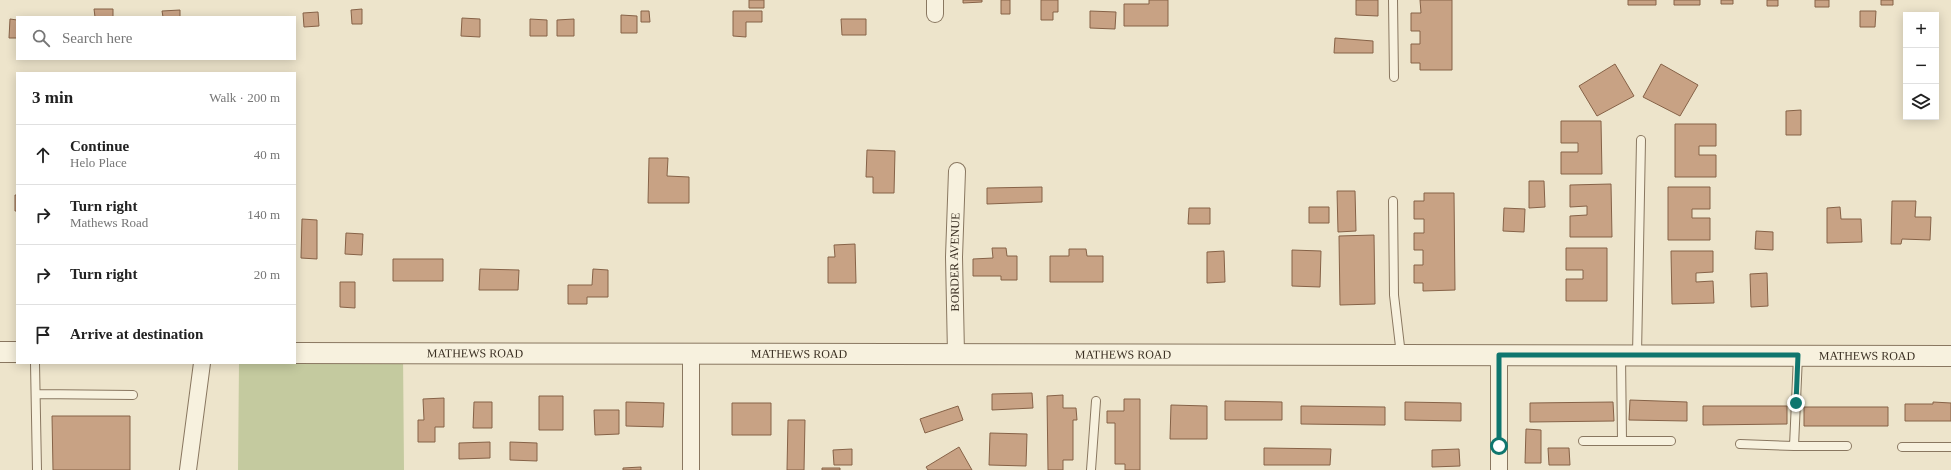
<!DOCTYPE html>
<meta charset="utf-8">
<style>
:root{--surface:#fff;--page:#f6f6f6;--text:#222;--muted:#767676;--line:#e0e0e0}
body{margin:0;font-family:Georgia,serif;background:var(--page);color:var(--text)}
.controls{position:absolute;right:12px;top:12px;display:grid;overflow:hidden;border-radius:0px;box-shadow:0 2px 10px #0003}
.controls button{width:36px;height:36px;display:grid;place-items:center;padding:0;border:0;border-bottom:1px solid var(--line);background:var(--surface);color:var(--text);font:20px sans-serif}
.stop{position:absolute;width:12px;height:12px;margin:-9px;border:3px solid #0f766e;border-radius:50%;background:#fff}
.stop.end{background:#0f766e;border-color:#fff;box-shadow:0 1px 4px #0008}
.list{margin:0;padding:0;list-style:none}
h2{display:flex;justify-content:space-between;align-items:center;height:52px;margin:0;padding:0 16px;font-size:17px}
h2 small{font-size:13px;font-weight:400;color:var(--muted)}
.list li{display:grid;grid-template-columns:26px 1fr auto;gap:12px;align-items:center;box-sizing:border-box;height:60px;padding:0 16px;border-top:1px solid var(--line)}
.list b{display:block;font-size:15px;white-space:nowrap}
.list p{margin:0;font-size:13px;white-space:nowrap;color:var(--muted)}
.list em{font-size:13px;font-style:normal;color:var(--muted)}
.icon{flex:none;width:22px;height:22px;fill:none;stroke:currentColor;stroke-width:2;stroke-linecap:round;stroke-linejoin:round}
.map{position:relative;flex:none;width:1951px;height:470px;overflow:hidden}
.search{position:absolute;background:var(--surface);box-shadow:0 2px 10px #0003;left:16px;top:16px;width:280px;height:44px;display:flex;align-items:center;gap:10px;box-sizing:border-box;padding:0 14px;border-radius:0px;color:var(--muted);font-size:15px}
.panel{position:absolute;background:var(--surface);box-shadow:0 2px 10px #0003;left:16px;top:72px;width:280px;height:292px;border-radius:0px}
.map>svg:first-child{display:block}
.green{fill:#c4ca9f}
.building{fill:#c8a284;stroke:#866247}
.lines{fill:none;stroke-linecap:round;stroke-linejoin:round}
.service-casing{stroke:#897760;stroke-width:10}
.minor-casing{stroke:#897760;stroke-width:18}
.tertiary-casing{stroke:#897760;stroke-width:22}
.service{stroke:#f7f1de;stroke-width:8}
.minor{stroke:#f7f1de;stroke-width:16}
.tertiary{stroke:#f7f1de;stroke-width:20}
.route{stroke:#0f766e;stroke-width:5}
.labels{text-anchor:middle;stroke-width:3;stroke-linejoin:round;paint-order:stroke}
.street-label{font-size:12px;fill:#3a2f22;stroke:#f4eedb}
</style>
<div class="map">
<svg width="1951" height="470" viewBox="0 0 1951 470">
<rect width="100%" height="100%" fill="#ede4cb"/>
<path class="green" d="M403 353 404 470H238L239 363H295Z"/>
<path class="building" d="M749 0H764V8H749Z
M963 0H982V2L963 3Z
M1001 0H1010V14H1001Z
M1041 0H1058V12H1053V20H1041Z
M1149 0H1168V26H1124V4H1149Z
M1356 0H1378V16L1356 15Z
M1420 0H1452V70H1420V63H1411V44H1420V31H1411V13H1421Z
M1628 0H1656V5H1628Z
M1674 0H1700V5H1674Z
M1721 0H1733V4H1721Z
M1767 0H1778V6H1767Z
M1815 0H1829V7H1815Z
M1881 0H1893V5H1881Z
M94 9H113V17H95Z
M362 9V24H352L351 10Z
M180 10V17H163L162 11Z
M641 11H649L650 22H641Z
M733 11H762V22H746V37L733 36Z
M1090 11 1116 12 1115 29 1090 28Z
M1860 11H1876L1875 27H1860Z
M318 12 319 26 304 27 303 13Z
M621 15 637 16V33H621Z
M462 18 480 19V37L461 36Z
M10 19 17 20V38H9Z
M530 19 547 20V36H530Z
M574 19V36H557V20Z
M841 19H866V35H842Z
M1335 38 1373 41V53H1334Z
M1615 64 1634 96 1597 116 1579 86Z
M1661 64 1698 85 1680 116 1643 97Z
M1801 110V135H1786V111Z
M1561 121H1601L1602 174H1561V152H1578V143H1561Z
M1675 124H1716V146H1699V155H1716V177H1675Z
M867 150 895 151 894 193H873V177H866Z
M649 158H668L667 176 689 177V203H648Z
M1529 181H1544L1545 207 1529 208Z
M1611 184 1612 237H1570V216L1587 215V206L1570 207V185Z
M1042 187V202L987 204V188Z
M1668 187H1710V209H1692V218H1710V240H1668Z
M1337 191H1355L1356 231 1338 232Z
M1424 193H1454L1455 290 1423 291V283H1414V265H1423V250H1414V233H1424V219H1414V201H1424Z
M15 195H17V211H15Z
M1892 201H1916L1915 217H1931L1930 240 1902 239 1901 244H1891Z
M1309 207H1329V223H1309Z
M1840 207 1841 219H1861L1862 242 1827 243V208Z
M1189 208H1210V224H1188Z
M1504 208 1525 209 1524 232 1503 231Z
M302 219 317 220V259L301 258Z
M1756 231 1773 232V250L1755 249Z
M346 233 363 234 362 255 345 254Z
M1374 235 1375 304 1340 305 1339 236Z
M855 244 856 283H828V257H835L834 245Z
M992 248H1006L1007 256H1017V280H1001V276H973V259L993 258Z
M1566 248H1607V301H1566V279H1583V270H1566Z
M1069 249H1086L1087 256H1103V282H1050V256H1069Z
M1292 250 1321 251 1320 287 1292 286Z
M1224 251 1225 282 1207 283V252Z
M1671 251H1713V272L1696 273V282L1713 281 1714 303 1672 304Z
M393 259H443V281H393Z
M480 269 519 270 518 290H479Z
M593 269 608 270V297H587V304H568V285H592Z
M1767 273 1768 306 1751 307 1750 274Z
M340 282H355V308L340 307Z
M1032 393 1033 408 992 410V394Z
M1063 395V408H1076L1077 420H1073V460H1063V470H1048L1047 396Z
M539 396H563V430H539Z
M444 398V427H435V442H418V420H424L423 399Z
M1124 399H1140V470H1125V464H1115V423H1107V411H1124Z
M1630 400 1687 402V421L1629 420Z
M1225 401 1282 402V420H1225Z
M474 402H492V428H473Z
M626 402 664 403 663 427 626 426Z
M1405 402 1461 403V421L1405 420Z
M1613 402 1614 421 1530 422V403Z
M1933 402 1951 403V421H1905V404H1933Z
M732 403H771V435H732Z
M1171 405 1207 406V439H1170Z
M958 406 963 420 925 433 920 419Z
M1301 406 1385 407V425L1301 424Z
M1703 406H1787V424L1703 425Z
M1804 407H1888V426H1804Z
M594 410H619V434L595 435Z
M52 416H130V470H53Z
M788 420H805L804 470H787Z
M1526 429 1541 430V463H1525Z
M990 433 1027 434 1026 466 989 465Z
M490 442V458L459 459V443Z
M510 442 537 443V461L510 460Z
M959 447 972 470H928L926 467Z
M1264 448 1331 449 1330 465H1264Z
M1548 448H1569L1570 465H1549Z
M852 449V465H834L833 450Z
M1459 449 1460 466 1432 467V450Z
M641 467V470H623V468Z
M822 468H840V470H822Z"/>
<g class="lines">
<g class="service-casing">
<path id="service" d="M1393 0 1394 77
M1393 201 1394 295 1401 355
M1637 355 1641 140
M1621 356 1622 441H1671
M35 363 37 470
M36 394 133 395
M1583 441H1622
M1740 444 1794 446 1798 356
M1794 446H1847
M1902 447H1951
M1091 470 1096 401"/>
</g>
<g class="minor-casing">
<g id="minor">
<path d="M935 0V14"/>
<path d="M691 353V470"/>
<path id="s1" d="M956 354 954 257 957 171"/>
<path d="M1499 355V470"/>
<path d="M188 470 202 363"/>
</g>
</g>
<g class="tertiary-casing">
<g id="tertiary">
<path d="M0 352H17"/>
<path id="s2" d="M295 353 1951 356"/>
</g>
</g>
<use href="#service" class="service"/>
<use href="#minor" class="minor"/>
<use href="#tertiary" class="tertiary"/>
</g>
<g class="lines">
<path class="route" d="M1499 446V355H1798L1796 403"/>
</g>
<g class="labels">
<g class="street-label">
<text dy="4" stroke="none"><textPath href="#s1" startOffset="92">BORDER AVENUE</textPath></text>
<text dy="4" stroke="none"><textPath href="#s2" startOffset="180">MATHEWS ROAD</textPath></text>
<text dy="4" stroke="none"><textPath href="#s2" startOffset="504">MATHEWS ROAD</textPath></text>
<text dy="4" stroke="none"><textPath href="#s2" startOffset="828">MATHEWS ROAD</textPath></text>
<text dy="4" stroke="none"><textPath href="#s2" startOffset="1572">MATHEWS ROAD</textPath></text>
</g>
</g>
</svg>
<div class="controls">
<button>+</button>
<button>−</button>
<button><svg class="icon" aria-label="layers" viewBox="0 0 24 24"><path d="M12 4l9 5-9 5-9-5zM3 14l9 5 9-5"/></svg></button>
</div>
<div class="stop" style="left:1499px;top:446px"></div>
<div class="stop end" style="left:1796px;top:403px"></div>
<div class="search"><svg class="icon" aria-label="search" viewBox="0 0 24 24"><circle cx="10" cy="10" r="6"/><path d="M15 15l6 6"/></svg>Search here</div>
<section class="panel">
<h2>3 min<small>Walk · 200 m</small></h2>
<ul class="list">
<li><svg class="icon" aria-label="ahead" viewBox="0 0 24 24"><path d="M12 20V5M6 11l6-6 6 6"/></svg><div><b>Continue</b><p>Helo Place</p></div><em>40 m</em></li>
<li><svg class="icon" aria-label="right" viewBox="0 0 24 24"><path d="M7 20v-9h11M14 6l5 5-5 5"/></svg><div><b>Turn right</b><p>Mathews Road</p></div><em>140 m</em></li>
<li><svg class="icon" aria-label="right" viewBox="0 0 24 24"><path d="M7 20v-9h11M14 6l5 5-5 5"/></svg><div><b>Turn right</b></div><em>20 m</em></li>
<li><svg class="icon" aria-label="arrive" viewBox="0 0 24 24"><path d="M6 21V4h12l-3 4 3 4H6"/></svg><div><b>Arrive at destination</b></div></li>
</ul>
</section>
</div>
